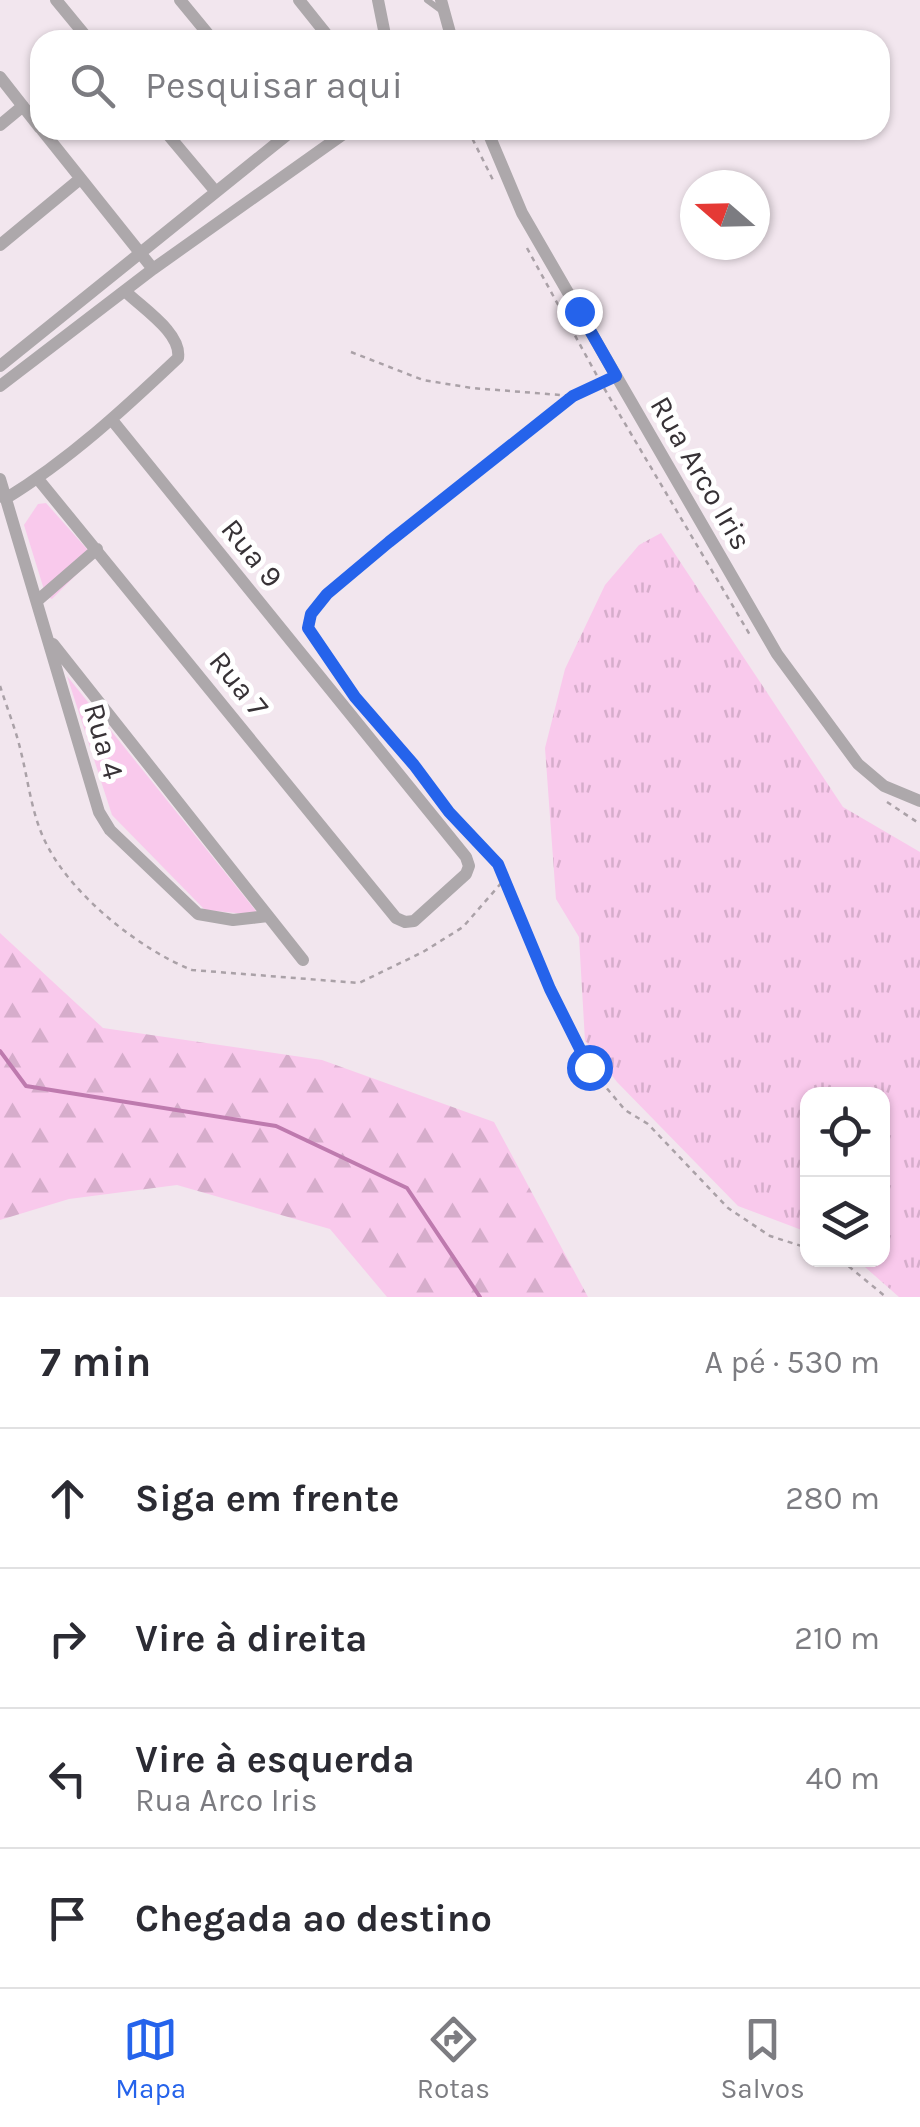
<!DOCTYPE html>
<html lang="pt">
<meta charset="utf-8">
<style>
:root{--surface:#fff;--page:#f7f7f7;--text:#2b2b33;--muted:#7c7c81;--line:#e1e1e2;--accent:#2563eb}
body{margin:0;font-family:Karla,sans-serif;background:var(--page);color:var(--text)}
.controls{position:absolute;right:30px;bottom:30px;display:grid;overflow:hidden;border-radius:20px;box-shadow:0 2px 8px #0004}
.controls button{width:90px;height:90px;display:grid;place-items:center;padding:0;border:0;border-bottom:2px solid var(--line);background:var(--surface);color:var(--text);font:50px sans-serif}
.compass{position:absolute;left:680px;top:170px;width:90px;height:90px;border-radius:50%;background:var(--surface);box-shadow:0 2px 8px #0004;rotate:290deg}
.stop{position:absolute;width:30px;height:30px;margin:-22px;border:8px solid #2563eb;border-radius:50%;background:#fff}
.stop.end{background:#2563eb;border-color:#fff;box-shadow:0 2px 10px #0008}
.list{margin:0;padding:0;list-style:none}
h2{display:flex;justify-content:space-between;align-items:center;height:130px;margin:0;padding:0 40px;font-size:42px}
h2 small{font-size:32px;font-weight:400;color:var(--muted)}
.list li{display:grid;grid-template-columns:65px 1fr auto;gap:30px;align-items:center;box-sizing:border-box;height:140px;padding:0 40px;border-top:2px solid var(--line)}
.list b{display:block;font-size:38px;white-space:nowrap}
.list p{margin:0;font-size:32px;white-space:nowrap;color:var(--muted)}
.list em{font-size:32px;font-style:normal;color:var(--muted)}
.icon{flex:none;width:55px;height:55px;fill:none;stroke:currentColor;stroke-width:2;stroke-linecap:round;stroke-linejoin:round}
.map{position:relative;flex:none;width:920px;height:1297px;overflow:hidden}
.search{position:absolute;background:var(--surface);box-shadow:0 2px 8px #0004;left:30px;right:30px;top:30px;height:110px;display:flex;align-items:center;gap:25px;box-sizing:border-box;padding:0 35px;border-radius:30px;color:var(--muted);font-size:38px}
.sheet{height:690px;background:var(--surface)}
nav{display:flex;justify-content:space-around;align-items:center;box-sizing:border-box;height:140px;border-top:2px solid var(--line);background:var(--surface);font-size:28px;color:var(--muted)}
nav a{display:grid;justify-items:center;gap:5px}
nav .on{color:var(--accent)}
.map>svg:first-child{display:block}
.grass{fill:url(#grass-tufts)}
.forest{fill:url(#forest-firs)}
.park{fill:#f9c9ec}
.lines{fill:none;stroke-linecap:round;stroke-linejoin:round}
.stream{stroke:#be7aae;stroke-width:4}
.path{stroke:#aaa1a7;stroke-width:2.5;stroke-dasharray:5 5;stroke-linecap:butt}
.service{stroke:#ada8ab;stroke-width:6}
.minor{stroke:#ada8ab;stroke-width:12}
.route{stroke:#2563eb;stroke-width:12}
.labels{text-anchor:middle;stroke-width:10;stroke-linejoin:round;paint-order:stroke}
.street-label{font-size:30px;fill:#373236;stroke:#fff}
</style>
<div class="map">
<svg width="920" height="1297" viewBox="0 0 920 1297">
<defs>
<pattern id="grass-tufts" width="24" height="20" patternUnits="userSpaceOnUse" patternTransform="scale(2.5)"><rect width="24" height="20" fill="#f9c9ec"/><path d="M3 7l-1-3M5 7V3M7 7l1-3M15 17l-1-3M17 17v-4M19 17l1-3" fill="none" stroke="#d6adcb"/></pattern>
<pattern id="forest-firs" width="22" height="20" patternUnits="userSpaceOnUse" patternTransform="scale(2.5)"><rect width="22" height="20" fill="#f9c9ec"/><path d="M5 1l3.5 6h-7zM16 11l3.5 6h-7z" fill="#d6adcb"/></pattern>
</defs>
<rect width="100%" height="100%" fill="#f2e6ee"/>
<path class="grass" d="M661 533 843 807 920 852V1297H899L857 1260H882V1094H808L807 1232 738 1206 617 1082 585 1041 579 937 556 899 545 748 565 669 605 585 639 545Z"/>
<path class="forest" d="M0 933 103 1028 322 1060 494 1122 588 1297H387L330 1229 177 1185 69 1199 0 1220Z"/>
<path class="park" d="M46 503 94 557 52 599 46 596 24 525 38 504Z
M67 676 256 911V915L205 910 112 815Z"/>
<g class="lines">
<path class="stream" d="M0 1051 26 1086 276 1126 407 1188 480 1297"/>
<path class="path" d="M468 130 494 182
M527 248 601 383 750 635
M351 352 423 380 472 388 573 396 600 384
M573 396 327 594 311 614 308 628 355 697 414 765 449 812 498 864 550 989 571 1026 589 1067 625 1110 648 1124 728 1208 770 1236 808 1248
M0 686C7 708 16 730 21 752 29 784 32 818 48 847 74 897 141 950 192 970L359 983 423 952 463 927 503 881
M887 802 920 824
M841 1260 886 1297"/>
<path class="service" d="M427 0 442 11"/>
<path class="minor" d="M56 0 89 40
M180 0 213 40
M299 0 331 40
M378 0 386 40
M441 0 452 40
M0 77 40 128
M0 125 23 106
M42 130 153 269
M164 130 216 192
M487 130 522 213 777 654 858 764 884 786 920 801
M0 245 80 179
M0 366 293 130
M0 386 153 269 349 130
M0 479 99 812 110 830 198 914 233 920 268 916
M38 479 396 918 405 922 414 921 466 874 469 866 466 857 112 420
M5 499C69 460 124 409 178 358 182 333 142 308 125 291
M37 601 97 549
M53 644 303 960"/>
</g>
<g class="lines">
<path class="route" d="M579 311 616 376 573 396 389 542 327 594 311 614 308 628 355 697 414 765 449 812 498 864 550 989 589 1067"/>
</g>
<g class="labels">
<g class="street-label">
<text transform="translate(701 473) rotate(60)" y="10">Rua Arco Iris</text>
<text transform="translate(252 553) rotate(51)" y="10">Rua 9</text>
<text transform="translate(239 684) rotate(51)" y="10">Rua 7</text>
<text transform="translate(104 741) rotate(74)" y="10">Rua 4</text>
</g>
</g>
</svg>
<div class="controls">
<button><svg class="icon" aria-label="locate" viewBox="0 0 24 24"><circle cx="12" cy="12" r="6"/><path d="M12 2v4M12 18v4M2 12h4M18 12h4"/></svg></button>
<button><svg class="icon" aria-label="layers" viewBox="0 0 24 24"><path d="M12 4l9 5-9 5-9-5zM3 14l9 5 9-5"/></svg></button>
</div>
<svg class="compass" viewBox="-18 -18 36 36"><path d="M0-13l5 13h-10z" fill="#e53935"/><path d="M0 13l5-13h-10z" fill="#7c7c81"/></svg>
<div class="stop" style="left:589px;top:1067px"></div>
<div class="stop end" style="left:579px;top:311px"></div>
<div class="search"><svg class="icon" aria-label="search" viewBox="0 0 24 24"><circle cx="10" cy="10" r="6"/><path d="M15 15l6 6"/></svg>Pesquisar aqui</div>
</div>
<section class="sheet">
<h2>7 min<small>A pé · 530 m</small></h2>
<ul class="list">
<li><svg class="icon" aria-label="ahead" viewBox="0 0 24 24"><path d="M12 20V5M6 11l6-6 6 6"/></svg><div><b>Siga em frente</b></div><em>280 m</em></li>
<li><svg class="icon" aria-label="right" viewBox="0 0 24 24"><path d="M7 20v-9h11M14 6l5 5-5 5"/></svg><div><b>Vire à direita</b></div><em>210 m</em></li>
<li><svg class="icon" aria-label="left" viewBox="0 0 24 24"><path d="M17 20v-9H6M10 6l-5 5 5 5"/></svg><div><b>Vire à esquerda</b><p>Rua Arco Iris</p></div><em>40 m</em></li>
<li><svg class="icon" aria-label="arrive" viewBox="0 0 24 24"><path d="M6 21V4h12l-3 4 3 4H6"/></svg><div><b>Chegada ao destino</b></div></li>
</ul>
</section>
<nav>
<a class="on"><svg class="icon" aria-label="map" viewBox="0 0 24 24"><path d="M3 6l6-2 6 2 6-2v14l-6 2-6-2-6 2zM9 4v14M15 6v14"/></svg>Mapa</a>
<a><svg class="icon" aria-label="directions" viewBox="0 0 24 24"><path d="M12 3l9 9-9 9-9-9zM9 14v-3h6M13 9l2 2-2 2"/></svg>Rotas</a>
<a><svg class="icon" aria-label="saved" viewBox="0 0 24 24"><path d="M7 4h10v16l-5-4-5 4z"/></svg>Salvos</a>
</nav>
